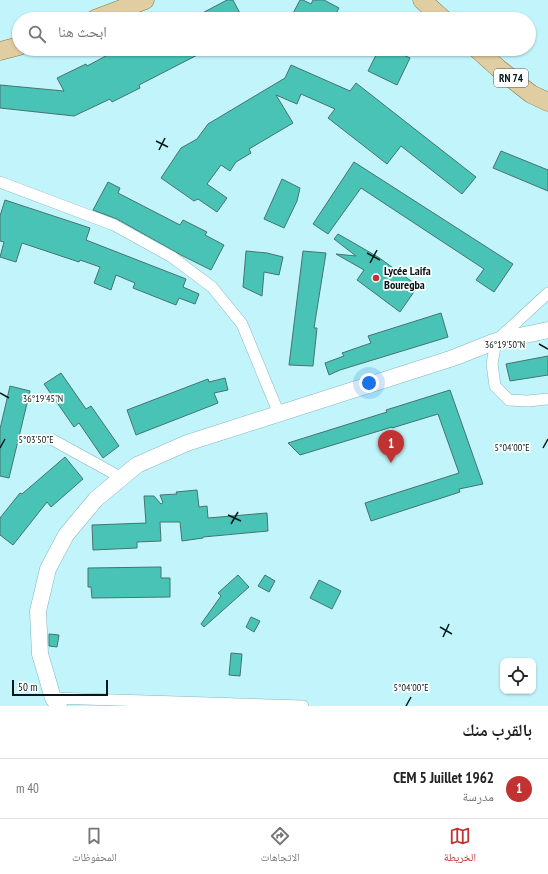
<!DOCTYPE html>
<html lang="ar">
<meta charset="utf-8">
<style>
:root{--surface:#fff;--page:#f2f2f2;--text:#222;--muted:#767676;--line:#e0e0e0;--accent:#c13232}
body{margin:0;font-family:"PT Sans Narrow","Noto Naskh Arabic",sans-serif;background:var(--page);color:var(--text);direction:rtl}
.controls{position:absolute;right:12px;bottom:12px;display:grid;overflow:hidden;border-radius:8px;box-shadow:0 1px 3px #0004}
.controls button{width:36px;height:36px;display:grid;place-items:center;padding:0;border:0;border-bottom:1px solid var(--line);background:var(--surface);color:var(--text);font:20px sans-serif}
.scale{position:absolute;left:12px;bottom:10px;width:96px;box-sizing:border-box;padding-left:4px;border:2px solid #05181a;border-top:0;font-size:11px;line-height:14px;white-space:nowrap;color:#05181a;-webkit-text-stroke:3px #fff;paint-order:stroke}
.you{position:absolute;left:369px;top:383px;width:14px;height:14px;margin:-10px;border:3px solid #fff;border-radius:50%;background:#1a73e8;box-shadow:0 0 0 6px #1a73e833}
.badge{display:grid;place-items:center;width:26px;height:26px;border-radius:50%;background:var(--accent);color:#fff;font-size:13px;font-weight:700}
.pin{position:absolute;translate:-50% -33px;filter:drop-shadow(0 1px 2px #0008)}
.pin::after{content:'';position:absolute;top:21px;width:14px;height:12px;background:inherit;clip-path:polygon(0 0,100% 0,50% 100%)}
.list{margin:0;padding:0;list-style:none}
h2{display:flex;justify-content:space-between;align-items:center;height:52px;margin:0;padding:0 16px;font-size:17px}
h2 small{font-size:13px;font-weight:400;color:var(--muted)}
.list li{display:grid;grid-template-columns:26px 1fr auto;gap:12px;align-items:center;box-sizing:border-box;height:60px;padding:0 16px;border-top:1px solid var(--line)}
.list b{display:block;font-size:15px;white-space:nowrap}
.list p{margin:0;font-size:13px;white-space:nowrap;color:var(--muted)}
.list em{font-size:13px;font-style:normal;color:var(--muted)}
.icon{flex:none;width:22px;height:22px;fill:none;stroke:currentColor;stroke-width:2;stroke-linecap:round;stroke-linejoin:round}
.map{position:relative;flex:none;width:548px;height:706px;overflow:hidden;direction:ltr}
.search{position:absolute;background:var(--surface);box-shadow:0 1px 3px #0004;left:12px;right:12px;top:12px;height:44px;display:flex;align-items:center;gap:10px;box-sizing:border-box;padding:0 14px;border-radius:22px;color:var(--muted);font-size:15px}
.sheet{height:112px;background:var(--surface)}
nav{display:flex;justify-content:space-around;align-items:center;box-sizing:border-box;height:56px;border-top:1px solid var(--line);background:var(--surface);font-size:11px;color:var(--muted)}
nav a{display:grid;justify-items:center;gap:2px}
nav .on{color:var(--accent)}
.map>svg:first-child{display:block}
.building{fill:#4ac3b7;stroke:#45746e}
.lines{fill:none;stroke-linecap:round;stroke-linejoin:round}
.street-casing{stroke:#86b6bc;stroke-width:12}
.secondary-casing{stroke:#86b6bc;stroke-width:17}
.primary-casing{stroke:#867849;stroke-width:19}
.street{stroke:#fff;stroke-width:11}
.secondary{stroke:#fff;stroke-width:16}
.primary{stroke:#e0cda1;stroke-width:18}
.ticks{fill:none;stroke:#05181a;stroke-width:1.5}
.poi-dot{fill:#c13232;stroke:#fff;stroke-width:1.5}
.labels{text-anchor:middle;stroke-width:3.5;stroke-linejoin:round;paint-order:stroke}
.shield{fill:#fff;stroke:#505d5f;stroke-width:1}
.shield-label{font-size:11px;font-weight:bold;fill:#05181a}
.poi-label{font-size:12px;font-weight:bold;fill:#05181a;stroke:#fff;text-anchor:start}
.ticks-label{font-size:10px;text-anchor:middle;fill:#05181a;stroke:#fff;stroke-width:3.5;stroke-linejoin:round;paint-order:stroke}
</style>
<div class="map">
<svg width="548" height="706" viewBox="0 0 548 706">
<rect width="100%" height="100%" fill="#c2f5fb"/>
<path class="building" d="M227 0H233L243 19H191Z
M300 0H303L311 4 313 0H324L339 8 333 19H290Z
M119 49H209L139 85 140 88 112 102 110 99 74 116 0 108V85L64 91 57 78 86 64 87 66Z
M379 49H390L410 58 397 85 368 71Z
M291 65 350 91 356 83 476 177 462 194 401 146 387 164 328 118 335 109 301 94 297 104 276 95 293 123 249 149 251 153 236 162 230 171 221 165 207 184 227 198 217 212 198 199 194 201 161 178 181 148 197 139 208 124 285 78Z
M501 151 548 170V191L493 168Z
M354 162 513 264 494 292 476 280 484 269 361 188 328 234 313 224Z
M282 179 300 188 297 201 284 228 264 219Z
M108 182 120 188 118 193 180 225 183 220 207 232 205 235 224 245 211 270 181 255 117 219 93 210Z
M5 200 90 228 86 240 186 279 183 287 199 294 195 304 179 298 176 305 133 288 135 283 116 275 111 290 94 283 100 267 80 260 79 262 22 243 16 262 0 257 4 242 0 241V216Z
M338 234 378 257 418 286 400 312 357 280 364 270 336 254 356 256 334 239Z
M246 251 267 253 283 257 279 275 264 272 262 296 243 287Z
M303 251 326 253 314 328H317L313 366 289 365Z
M441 313 448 337 340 370 329 375 325 363 344 356 342 353 371 343 368 336Z
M548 356V375L510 381 506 364Z
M61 373 86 409 91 406 119 446 103 458 79 423 74 427 44 384Z
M225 378 228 390 214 393 218 403 136 435 127 410 208 379 209 382Z
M10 386 30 391 9 478 0 476V429Z
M450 390 483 484 459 489 460 492 371 521 365 503 459 473 438 414 392 428V427L300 455 288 443 387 412 386 410Z
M65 457 83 479 51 507 47 502 13 545 0 535V518L20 493 22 494Z
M197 490 199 507 207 506 208 518 267 513 268 531 203 537V538L182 541 180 522H160L161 541 137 542V548L93 550 92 525 146 523 144 496H154L161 504 163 503 160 495 177 494 176 492Z
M161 567V578H170V597L92 598 91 587H88V568Z
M238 575 249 587 204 627 201 624 221 596 218 593Z
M265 575 275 581 269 592 258 586Z
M319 580 341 591 332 609 310 598Z
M251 617 260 621 254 632 246 627Z
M49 634 59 635 57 647 49 646Z
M231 653 242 654 240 676 229 675Z"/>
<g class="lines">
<g class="street-casing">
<path id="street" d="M0 182 114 225 172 257 212 287 242 324 279 414
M548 293 496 341 492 364 495 386 509 400 528 401 548 399
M53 440 122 478
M53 698 303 706"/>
</g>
<g class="secondary-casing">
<path id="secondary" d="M59 706 53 698 40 654 38 611 48 569 66 535 96 499 137 465 187 443 453 358 496 341 548 330"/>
</g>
<g class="primary-casing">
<path id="primary" d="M422 0 443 19
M95 19 145 0
M477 49 498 68 531 94 548 102
M0 51 19 46"/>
</g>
<use href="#street" class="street"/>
<use href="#secondary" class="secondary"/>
<use href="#primary" class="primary"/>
</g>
<path class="ticks" d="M156 141 168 147M159 150 165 138M367 253 380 260M370 263 377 250M539 344 548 349M0 393 9 398M0 448 5 439M543 448 548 439M228 515 241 521M231 524 238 512M440 627 452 634M443 637 449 624M406 706 411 697"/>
<circle class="poi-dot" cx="376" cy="278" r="4"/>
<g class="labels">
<rect class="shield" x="494" y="69" width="34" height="18" rx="3"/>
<g class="shield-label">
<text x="511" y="82">RN 74</text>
</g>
<g class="poi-label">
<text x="384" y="275">Lycée Laifa<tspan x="384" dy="14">Bouregba</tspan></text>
</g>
</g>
<g class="ticks-label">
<text x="505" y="348">36°19'50"N</text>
<text x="43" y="402">36°19'45"N</text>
<text x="36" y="443">5°03'50"E</text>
<text x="512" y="451">5°04'00"E</text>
<text x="411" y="691">5°04'00"E</text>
</g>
</svg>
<div class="controls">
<button><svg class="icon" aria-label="locate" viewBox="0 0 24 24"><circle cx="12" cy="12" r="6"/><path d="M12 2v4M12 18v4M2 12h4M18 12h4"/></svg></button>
</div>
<div class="scale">50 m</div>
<div class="you"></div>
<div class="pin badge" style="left:391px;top:463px">1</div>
<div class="search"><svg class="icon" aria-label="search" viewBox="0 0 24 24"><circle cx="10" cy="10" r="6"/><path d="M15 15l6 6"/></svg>ابحث هنا</div>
</div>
<section class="sheet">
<h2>بالقرب منك<small></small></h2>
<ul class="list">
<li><span class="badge">1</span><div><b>CEM 5 Juillet 1962</b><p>مدرسة</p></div><em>40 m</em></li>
</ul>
</section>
<nav>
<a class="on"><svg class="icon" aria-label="map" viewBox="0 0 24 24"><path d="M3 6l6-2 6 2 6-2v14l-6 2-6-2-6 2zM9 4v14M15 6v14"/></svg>الخريطة</a>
<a><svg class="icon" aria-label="directions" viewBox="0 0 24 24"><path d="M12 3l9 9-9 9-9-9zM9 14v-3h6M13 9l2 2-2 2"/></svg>الاتجاهات</a>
<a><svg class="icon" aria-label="saved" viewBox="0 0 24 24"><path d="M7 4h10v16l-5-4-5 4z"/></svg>المحفوظات</a>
</nav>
